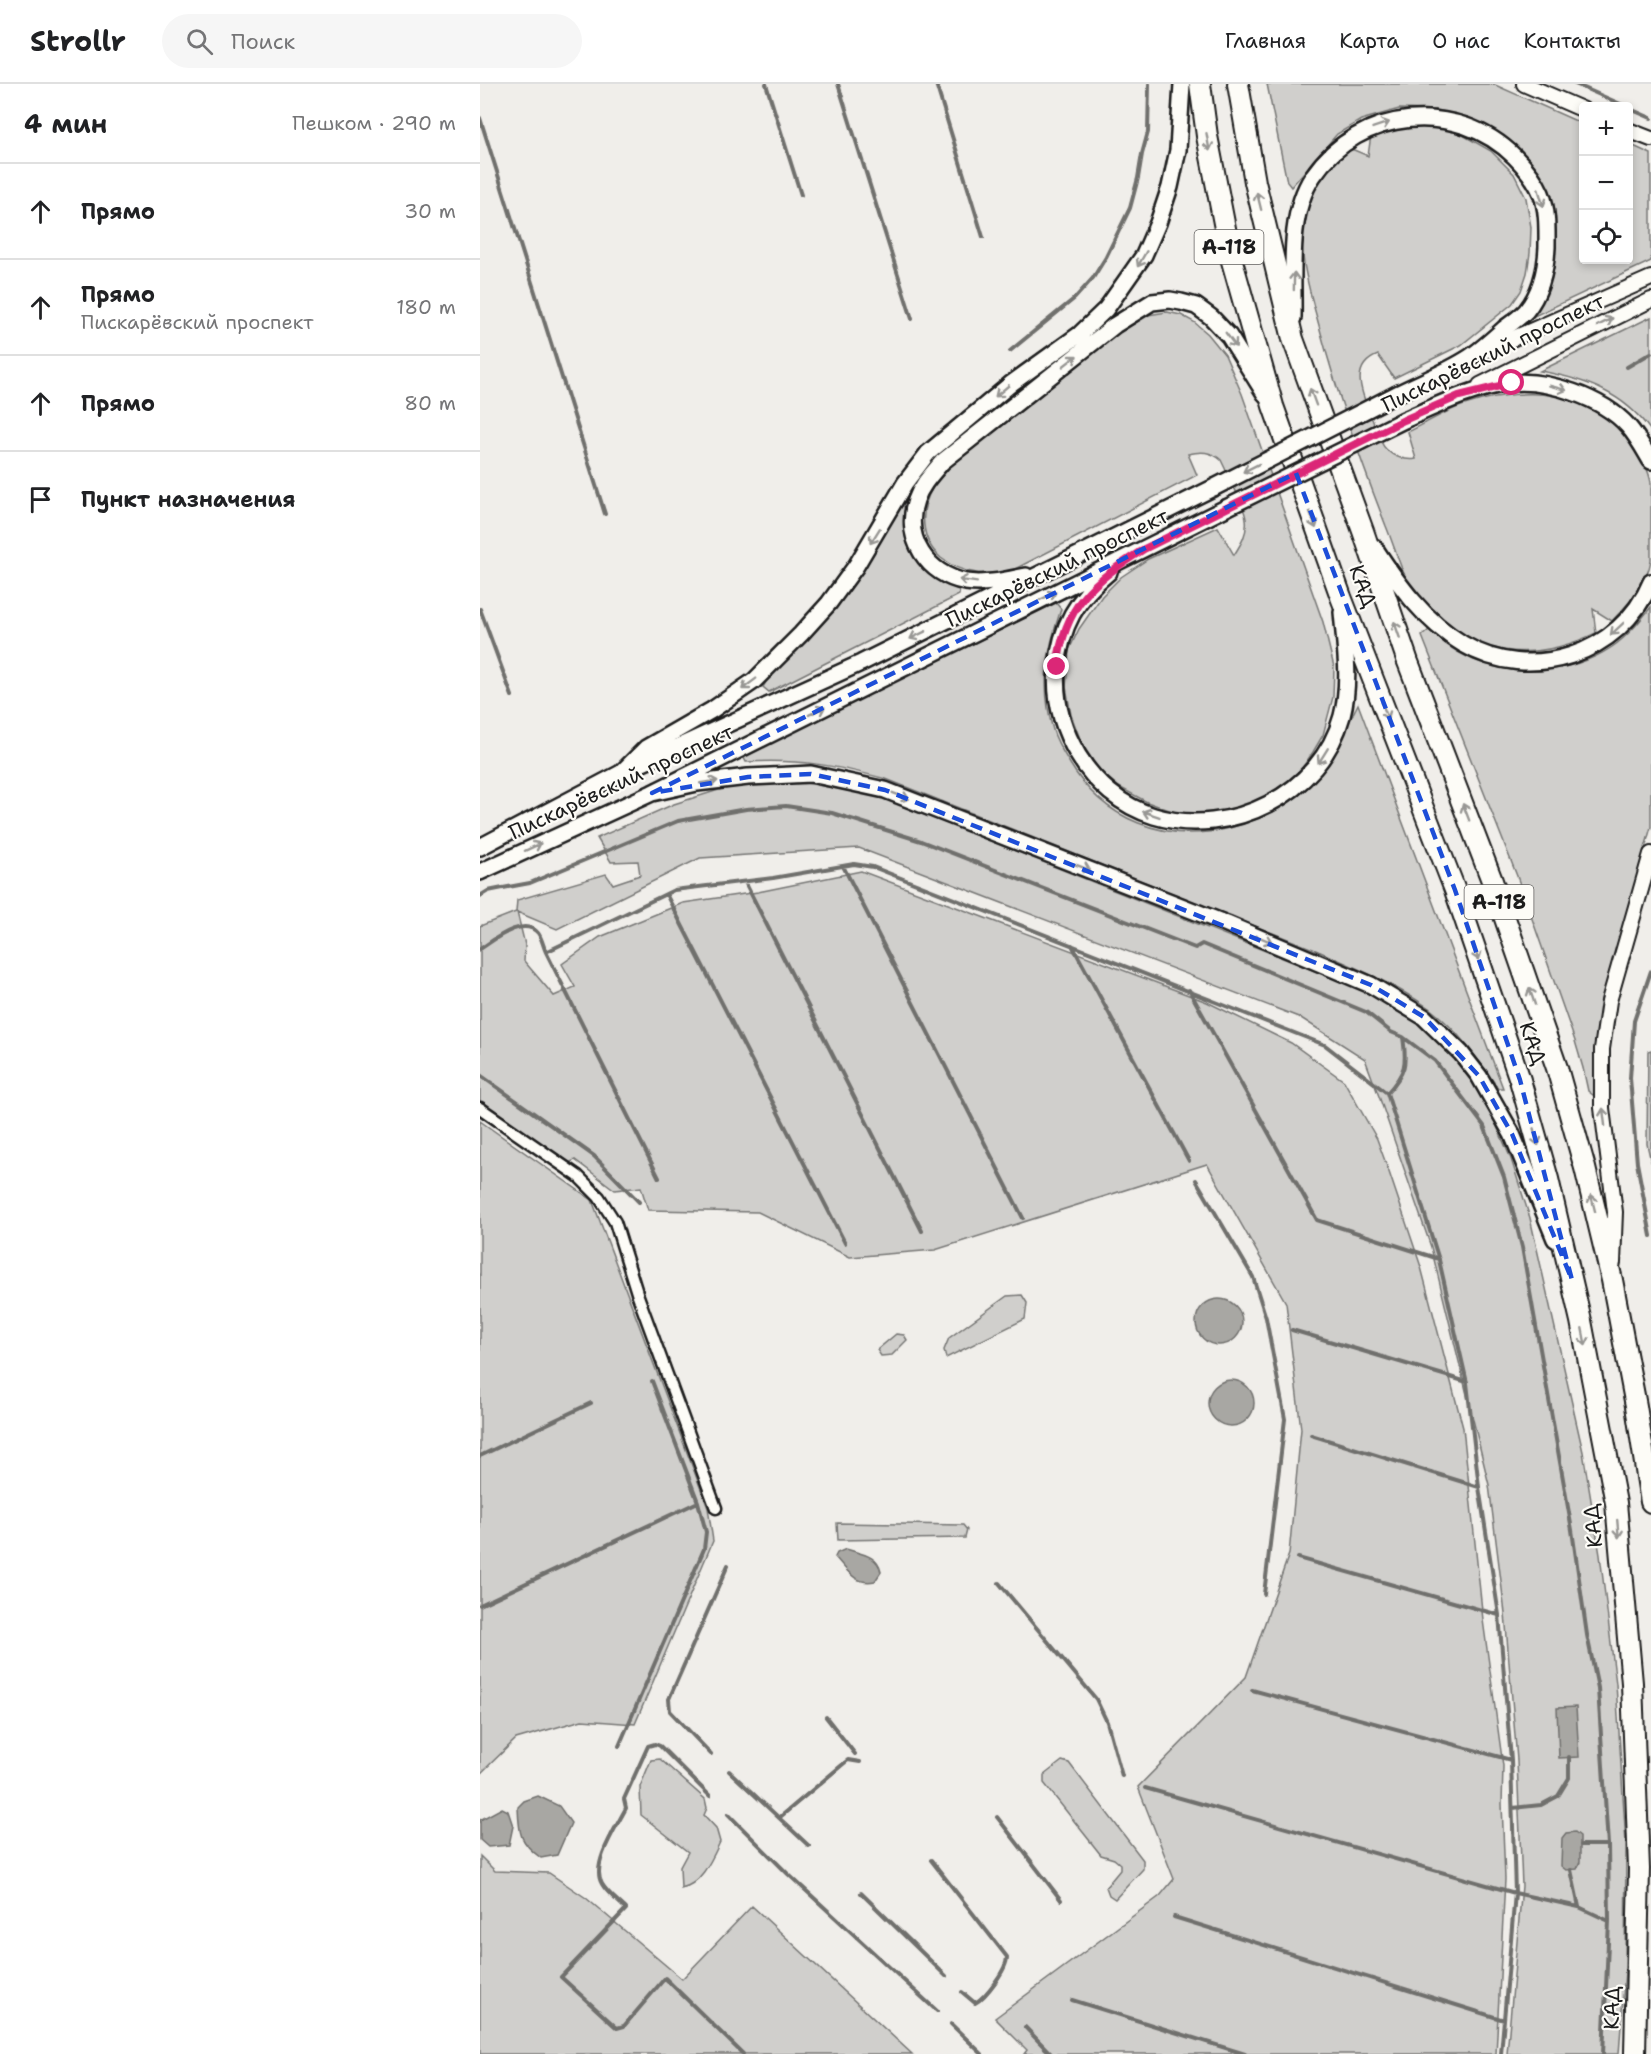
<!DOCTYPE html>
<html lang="ru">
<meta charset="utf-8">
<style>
:root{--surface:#fff;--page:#f6f6f6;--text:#202124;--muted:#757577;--line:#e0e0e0}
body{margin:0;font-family:"Shantell Sans",sans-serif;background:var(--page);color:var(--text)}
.controls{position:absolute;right:18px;top:18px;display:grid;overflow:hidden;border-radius:6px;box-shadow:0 3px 9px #0003}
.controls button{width:54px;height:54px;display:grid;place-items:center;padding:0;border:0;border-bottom:2px solid var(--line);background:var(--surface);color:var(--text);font:30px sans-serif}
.stop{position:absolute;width:18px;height:18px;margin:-14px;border:4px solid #db2777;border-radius:50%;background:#fff}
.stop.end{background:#db2777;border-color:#fff;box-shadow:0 2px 6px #0008}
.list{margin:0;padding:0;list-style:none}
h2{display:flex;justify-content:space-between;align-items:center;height:78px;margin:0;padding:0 24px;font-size:26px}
h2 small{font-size:20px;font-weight:400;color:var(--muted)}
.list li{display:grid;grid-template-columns:39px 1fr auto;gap:18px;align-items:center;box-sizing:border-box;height:96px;padding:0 24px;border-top:2px solid var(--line)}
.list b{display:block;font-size:22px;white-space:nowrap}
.list p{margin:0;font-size:20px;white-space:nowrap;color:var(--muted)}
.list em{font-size:20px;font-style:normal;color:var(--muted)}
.icon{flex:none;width:33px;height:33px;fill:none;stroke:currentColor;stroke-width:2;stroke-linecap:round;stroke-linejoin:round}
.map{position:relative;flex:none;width:1171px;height:1970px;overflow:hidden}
header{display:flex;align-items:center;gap:36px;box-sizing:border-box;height:84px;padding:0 30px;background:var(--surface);border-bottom:2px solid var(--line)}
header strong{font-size:28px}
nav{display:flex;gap:33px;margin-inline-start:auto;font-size:21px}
.search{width:420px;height:54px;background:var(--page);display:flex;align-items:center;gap:15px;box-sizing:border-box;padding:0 21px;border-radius:33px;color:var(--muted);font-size:22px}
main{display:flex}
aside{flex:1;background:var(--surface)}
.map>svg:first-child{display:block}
.green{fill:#d0cfcc;stroke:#767674;stroke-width:1.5}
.water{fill:#a8a7a3;stroke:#706f6d;stroke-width:1.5}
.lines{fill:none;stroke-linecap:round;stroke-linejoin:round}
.stream{stroke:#706f6d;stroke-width:4}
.minor-casing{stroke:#1c1c1c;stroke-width:15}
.tertiary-casing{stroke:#1c1c1c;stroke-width:18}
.secondary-casing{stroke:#1c1c1c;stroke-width:20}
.motorway-casing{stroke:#1c1c1c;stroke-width:24}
.minor{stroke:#fdfcf7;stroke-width:10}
.tertiary{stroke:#fdfcf7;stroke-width:14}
.secondary{stroke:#fdfcf7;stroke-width:15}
.motorway{stroke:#fdfcf7;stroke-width:20}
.secondary-bridge-casing{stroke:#1c1c1c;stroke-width:20;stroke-linecap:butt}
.secondary-bridge{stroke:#fdfcf7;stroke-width:15}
.oneway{stroke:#989794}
.route{stroke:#db2777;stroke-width:8}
.marked{fill:none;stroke:#1d4ed8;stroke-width:4.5;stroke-dasharray:12 8;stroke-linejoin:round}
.labels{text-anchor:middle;stroke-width:4.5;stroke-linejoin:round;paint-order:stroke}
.shield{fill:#fdfcf7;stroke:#605f5e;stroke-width:1.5}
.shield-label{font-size:20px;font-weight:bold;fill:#1c1c1c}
.street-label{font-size:21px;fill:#1c1c1c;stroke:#fdfcf7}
</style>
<header>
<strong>Strollr</strong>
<div class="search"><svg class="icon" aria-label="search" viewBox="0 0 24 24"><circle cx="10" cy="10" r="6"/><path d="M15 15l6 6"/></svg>Поиск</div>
<nav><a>Главная</a><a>Карта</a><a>О нас</a><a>Контакты</a></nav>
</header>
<main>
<aside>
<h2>4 мин<small>Пешком · 290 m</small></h2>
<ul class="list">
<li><svg class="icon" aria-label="ahead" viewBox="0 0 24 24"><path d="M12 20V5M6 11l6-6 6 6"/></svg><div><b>Прямо</b></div><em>30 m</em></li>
<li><svg class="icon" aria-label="ahead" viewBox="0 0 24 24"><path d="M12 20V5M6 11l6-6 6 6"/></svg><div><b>Прямо</b><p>Пискарёвский проспект</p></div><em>180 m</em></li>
<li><svg class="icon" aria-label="ahead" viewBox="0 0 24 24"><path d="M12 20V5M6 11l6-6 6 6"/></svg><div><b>Прямо</b></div><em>80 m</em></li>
<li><svg class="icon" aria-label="arrive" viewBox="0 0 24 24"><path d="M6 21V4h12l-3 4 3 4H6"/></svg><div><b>Пункт назначения</b></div></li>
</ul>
</aside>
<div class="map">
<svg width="1171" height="1970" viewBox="0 0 1171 1970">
<rect width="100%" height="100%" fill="#f0eeea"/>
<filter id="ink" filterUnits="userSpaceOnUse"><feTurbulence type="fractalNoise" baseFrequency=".0167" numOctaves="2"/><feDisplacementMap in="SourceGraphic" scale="12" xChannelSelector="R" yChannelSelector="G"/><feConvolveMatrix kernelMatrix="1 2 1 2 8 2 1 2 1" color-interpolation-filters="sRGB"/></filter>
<g filter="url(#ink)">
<path class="green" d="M787 0H1013L1103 40 1104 176H1148L1149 60 1171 70V177L1050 234 1046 232 1070 171 1050 79 1024 53 987 33 957 26 919 25 881 36 857 50 811 103 807 98Z
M923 43H956L981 50 1011 67 1034 90 1046 114 1051 143 1050 169 1047 189 1041 207 1032 220 981 261 914 294 898 271C867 283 884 313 892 335 896 344 899 359 906 365 913 373 926 377 936 375L928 348C945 340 963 328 981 322 1042 302 1111 302 1151 358 1159 369 1169 385 1171 399 1171 409 1171 420 1171 431 1171 445 1171 462 1171 476 1167 501 1148 520 1132 537L1113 525 1116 549C1060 576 1004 576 957 532 951 527 944 522 940 517 923 497 916 466 906 442 881 378 859 316 841 249 831 210 814 164 826 124 833 100 849 82 867 65L874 66 888 72 891 51Z
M687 228 701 231 714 238 728 250 745 271 762 310 843 538 854 583 853 613 843 651 833 668 820 687 806 700 771 722 720 733 703 731 667 718 639 703 619 686 602 660 591 631 586 603 589 566 599 545 622 512 641 493 668 475 738 443 754 471C761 460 768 449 766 435 765 423 747 389 741 376 731 367 721 367 708 370L717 391 535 485C510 493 482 491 461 474 440 456 439 426 453 403 465 384 484 370 501 355 548 315 598 280 647 243L668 231Z
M1171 233V347C1144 309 1105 295 1060 287Z
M421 422H425C425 432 423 441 425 451 431 480 454 494 480 504L479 511 289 608 283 603 286 598 352 528 376 495Z
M576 519 581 525C567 566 560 603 573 646 576 657 583 668 589 678 623 736 685 760 750 744 775 737 803 726 823 708 850 684 862 651 878 620L1023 1004H1018C999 976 977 945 949 924 914 900 877 884 838 867L406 695C354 681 320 675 266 678L263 672Z
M1171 523V743L1120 925 1114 989 1116 1008 1113 1011 1108 1007 1103 984 1095 957 1037 792 942 552 949 546C958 554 967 562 978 568 1024 595 1089 592 1132 563 1148 552 1159 538 1171 523Z
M321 698 398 712 885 907 938 937 975 975 1004 1013 1031 1075 1050 1134 1103 1368 1120 1471 1136 1600 1146 1760 1145 1886 1139 1970H1027L1042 1802 1037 1676 1025 1529 1009 1401 951 1163 900 1015 885 975 821 934 379 764 220 774 77 845 37 828 45 861 44 877 74 912 95 903 82 880 120 853 203 819 278 808 381 787 727 918 811 959 864 997 897 1055 909 1088 941 1183 983 1344 1003 1536 1023 1682 1022 1720 1025 1795 1016 1970H544L547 1966 515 1934 680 1812 694 1795 658 1703 766 1593 809 1470 821 1345 806 1219 727 1080 455 1166 370 1173 278 1128 168 1126 161 1103 135 1106 95 1076 89 1079 0 1017V842L36 828 37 816 126 790 133 800 160 791 158 777 131 778 117 754 194 720 245 704 269 699Z
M1171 966V1078L1167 1060 1168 967Z
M0 1037 112 1116 228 1424 233 1457 155 1640 102 1636 36 1655 0 1690Z
M542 1211 547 1219 545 1235 466 1274 464 1266 469 1254 527 1212Z
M416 1250 424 1251 427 1256 412 1271 401 1272 397 1266Z
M357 1439 483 1441 487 1446 485 1454 358 1456Z
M180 1675 225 1715 227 1724 224 1731 236 1744 240 1758C232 1775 221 1801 201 1804L200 1783 208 1768 161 1731 160 1703 171 1676Z
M582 1677 589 1679 663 1776V1785L635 1815 629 1811 626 1803 640 1786V1780L634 1775 621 1771 564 1699V1691Z
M0 1772 15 1787 69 1789 106 1814 202 1895 272 1822 432 1970H0Z"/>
<path class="water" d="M716 1238a23 23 0 1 1 46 0a23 23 0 1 1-46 0Z
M728 1319a23 23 0 1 1 46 0a23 23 0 1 1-46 0Z
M366 1465C381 1470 398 1471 401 1488L395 1497C375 1501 368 1487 355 1473L357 1469Z
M1096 1623 1099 1673 1079 1674 1077 1624Z
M58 1712 79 1722 91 1739 77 1771 61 1774C39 1758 39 1749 38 1723L44 1717Z
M22 1724 28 1727 33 1742 29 1761 8 1763 0 1756V1736Z
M1095 1748 1100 1752V1778L1097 1785 1086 1786 1081 1782 1082 1754 1086 1749Z"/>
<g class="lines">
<path class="stream" d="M286 0 321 111
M358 0 432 235
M456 0 503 153
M1095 0 1145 22
M1148 24 1171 34
M0 34 125 430
M530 267 595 214 613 194 626 173 650 124 658 94 662 70 668 48 669 0
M1147 283 1171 269
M0 525 32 612
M363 782 543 1134
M265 798 442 1147
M186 810 365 1159
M0 812 8 807 23 804 50 799 198 737 266 725 306 722 352 729 441 757 715 864 722 860 886 928 911 948 923 953 955 977 1004 1042 1024 1093 1042 1163 1092 1446 1107 1551 1118 1604 1128 1761 1129 1837 1123 1970
M592 861 709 1077
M0 865C14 856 43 832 58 849 62 854 63 862 66 868L194 806 293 794 374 780 393 783 845 961 907 1009 959 1176 987 1299 999 1403 1019 1531 1031 1676 1035 1809 1021 1970
M66 868 179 1094
M1171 887 1154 937 1150 994 1157 1079 1171 1152
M709 906 837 1136 959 1175
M0 991 114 1072 159 1118
M907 1009C926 988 927 980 923 953
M716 1096 773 1193 786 1234 805 1335 784 1510
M812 1246 987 1298
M831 1351 999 1403
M0 1372 111 1319
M818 1474 1019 1531
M519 1499 616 1615 627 1638 642 1692
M0 1521 218 1418
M772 1606 1031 1676
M346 1633 375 1670
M139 1662 224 1465 226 1448 218 1418 172 1297
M231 1670 190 1627 189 1615 248 1481
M249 1687 329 1762
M665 1704 1035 1809 1099 1823 1129 1837
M230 1712 180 1662 175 1660 168 1662 144 1715 146 1724C137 1742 110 1781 122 1800 127 1809 138 1817 146 1825L81 1893 137 1944 144 1942 185 1894 263 1970
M1033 1724 1061 1721 1078 1712 1089 1694V1673
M248 1730 308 1790 457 1927
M517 1733 581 1816
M299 1734 368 1676 380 1678
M1101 1761H1128
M451 1776 527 1873C527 1885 506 1913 495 1919L482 1908
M1091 1786 1099 1823
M381 1809 466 1892
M694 1833 1024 1936
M592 1916 765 1970
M471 1940 502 1970
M545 1943 571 1970"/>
<g class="minor-casing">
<path id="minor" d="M0 1024 98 1092 119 1113 135 1138 158 1212 236 1424"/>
</g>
<g class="tertiary-casing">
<path id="tertiary" d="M1044 0 1104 26
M1148 46 1171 55
M1000 269 1171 194
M1000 301 1171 216
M1133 1179 1135 1128 1122 1024V965L1129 917 1171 770"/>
</g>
<g class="secondary-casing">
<path id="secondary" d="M813 234C814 190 807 131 833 92 879 24 977 15 1035 73 1045 83 1055 95 1061 109 1068 126 1067 146 1067 163 1066 185 1060 210 1046 227 1040 233 1032 239 1025 244 1014 254 1002 265 990 273 967 288 941 298 917 310
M924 336C958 321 992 304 1029 299 1066 294 1123 314 1148 342 1157 352 1164 365 1171 377
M894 463C918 500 944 537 983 560 1050 600 1141 571 1171 498
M629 488C596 515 581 542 577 584 574 615 582 644 598 671 615 699 641 722 674 732 750 755 841 710 862 632 871 597 865 563 862 528
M546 492C526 496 506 501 486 498 447 490 423 455 436 416 441 401 452 390 462 378L635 241 672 218 690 216 701 218 716 222 731 233 749 252 785 310
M141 689 166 664 232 626 274 597 321 550 349 519 376 482 425 399 448 369 532 299 600 250 626 225 664 171 678 139 690 103 698 66 702 0
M172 709 217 699 268 693 331 690 405 706 747 840 891 901 944 933 981 969 999 992 1032 1050 1075 1155
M0 763 141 689 381 579 735 403
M0 788 172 709 746 424"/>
</g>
<g class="motorway-casing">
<path id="motorway" d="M720 0 727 52 750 170 793 322 861 513 975 806 1040 996 1068 1095 1101 1237 1136 1419 1152 1599 1159 1785 1155 1970
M758 0 775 98 813 255 883 447 928 578 1011 794 1077 984 1105 1084 1132 1196 1156 1322 1171 1418"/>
</g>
<use href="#minor" class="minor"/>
<use href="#tertiary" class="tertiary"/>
<use href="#secondary" class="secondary"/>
<use href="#motorway" class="motorway"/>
<g class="secondary-bridge-casing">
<path id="secondary-bridge" d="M735 403 917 310
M746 424 924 336"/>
</g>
<use href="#secondary-bridge" class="secondary-bridge"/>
</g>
<defs><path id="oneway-shaft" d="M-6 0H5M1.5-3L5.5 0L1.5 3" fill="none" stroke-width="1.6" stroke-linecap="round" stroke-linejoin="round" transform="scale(1.5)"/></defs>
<g class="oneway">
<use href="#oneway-shaft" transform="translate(901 41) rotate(-19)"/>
<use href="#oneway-shaft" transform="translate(728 58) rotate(80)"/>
<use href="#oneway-shaft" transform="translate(1061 114) rotate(73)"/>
<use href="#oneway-shaft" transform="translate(779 117) rotate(-104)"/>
<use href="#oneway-shaft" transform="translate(662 175) rotate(120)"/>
<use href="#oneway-shaft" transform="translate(814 197) rotate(-89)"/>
<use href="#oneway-shaft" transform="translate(1125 238) rotate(-27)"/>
<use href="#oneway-shaft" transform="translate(751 256) rotate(54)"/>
<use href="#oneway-shaft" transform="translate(590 277) rotate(-38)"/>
<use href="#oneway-shaft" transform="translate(1078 304) rotate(15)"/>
<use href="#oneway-shaft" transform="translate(522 307) rotate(140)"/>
<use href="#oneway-shaft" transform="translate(833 313) rotate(-110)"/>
<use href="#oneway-shaft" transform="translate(771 384) rotate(153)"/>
<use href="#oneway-shaft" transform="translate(833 436) rotate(70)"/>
<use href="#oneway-shaft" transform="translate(395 452) rotate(122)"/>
<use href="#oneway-shaft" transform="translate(488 497) rotate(-171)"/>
<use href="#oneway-shaft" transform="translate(568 512) rotate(-26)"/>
<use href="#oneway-shaft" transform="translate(1137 545) rotate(137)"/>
<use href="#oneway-shaft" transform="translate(917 546) rotate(-109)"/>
<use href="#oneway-shaft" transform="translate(438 551) rotate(154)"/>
<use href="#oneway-shaft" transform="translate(269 600) rotate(143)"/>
<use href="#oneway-shaft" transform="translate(337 627) rotate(-26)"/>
<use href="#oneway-shaft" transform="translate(905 627) rotate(69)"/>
<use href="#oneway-shaft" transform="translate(843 672) rotate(122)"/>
<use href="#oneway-shaft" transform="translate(229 698) rotate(-8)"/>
<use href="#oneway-shaft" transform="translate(421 712) rotate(21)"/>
<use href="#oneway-shaft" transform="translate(986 728) rotate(-111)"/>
<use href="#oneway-shaft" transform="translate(671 730) rotate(-161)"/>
<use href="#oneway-shaft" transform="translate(53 763) rotate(-25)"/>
<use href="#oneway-shaft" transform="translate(602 783) rotate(21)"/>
<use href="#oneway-shaft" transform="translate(784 855) rotate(23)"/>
<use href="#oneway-shaft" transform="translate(996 868) rotate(71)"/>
<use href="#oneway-shaft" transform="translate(1052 912) rotate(-109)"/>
<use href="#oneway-shaft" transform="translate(1124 1033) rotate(-97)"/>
<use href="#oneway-shaft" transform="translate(1056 1053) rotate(74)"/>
<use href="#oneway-shaft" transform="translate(1113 1119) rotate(-104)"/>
<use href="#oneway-shaft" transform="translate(1104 1253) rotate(79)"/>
<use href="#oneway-shaft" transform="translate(1138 1445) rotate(85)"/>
</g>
</g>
<g class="lines" filter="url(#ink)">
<path class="route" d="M577 583C585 519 613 498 664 465L924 336 979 312 1032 299"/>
</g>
<path class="marked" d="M816 389 975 806 1040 996 1092 1196 1032 1050 999 992 944 933 891 901 405 706 331 690 268 693 172 709Z"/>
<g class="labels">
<g class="shield">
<rect x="714.5" y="146" width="69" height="34" rx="4.5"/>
<rect x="984.5" y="801" width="69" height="34" rx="4.5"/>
</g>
<g class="shield-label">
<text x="749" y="170">А-118</text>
<text x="1019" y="825">А-118</text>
</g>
<g class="street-label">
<text transform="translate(1013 269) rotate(-26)" y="7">Пискарёвский проспект</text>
<text transform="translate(577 484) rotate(-26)" y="7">Пискарёвский проспект</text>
<text transform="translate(883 502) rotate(70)" y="7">КАД</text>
<text transform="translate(141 698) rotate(-25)" y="7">Пискарёвский проспект</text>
<text transform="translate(1053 959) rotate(71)" y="7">КАД</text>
<text transform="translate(1113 1442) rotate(-96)" y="7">КАД</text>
<text transform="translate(1132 1924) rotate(-89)" y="7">КАД</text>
</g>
</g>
</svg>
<div class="controls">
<button>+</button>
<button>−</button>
<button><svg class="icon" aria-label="locate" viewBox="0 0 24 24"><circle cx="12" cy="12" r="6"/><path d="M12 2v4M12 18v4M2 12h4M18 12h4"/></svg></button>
</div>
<div class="stop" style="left:1032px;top:299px"></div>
<div class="stop end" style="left:577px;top:583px"></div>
</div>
</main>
